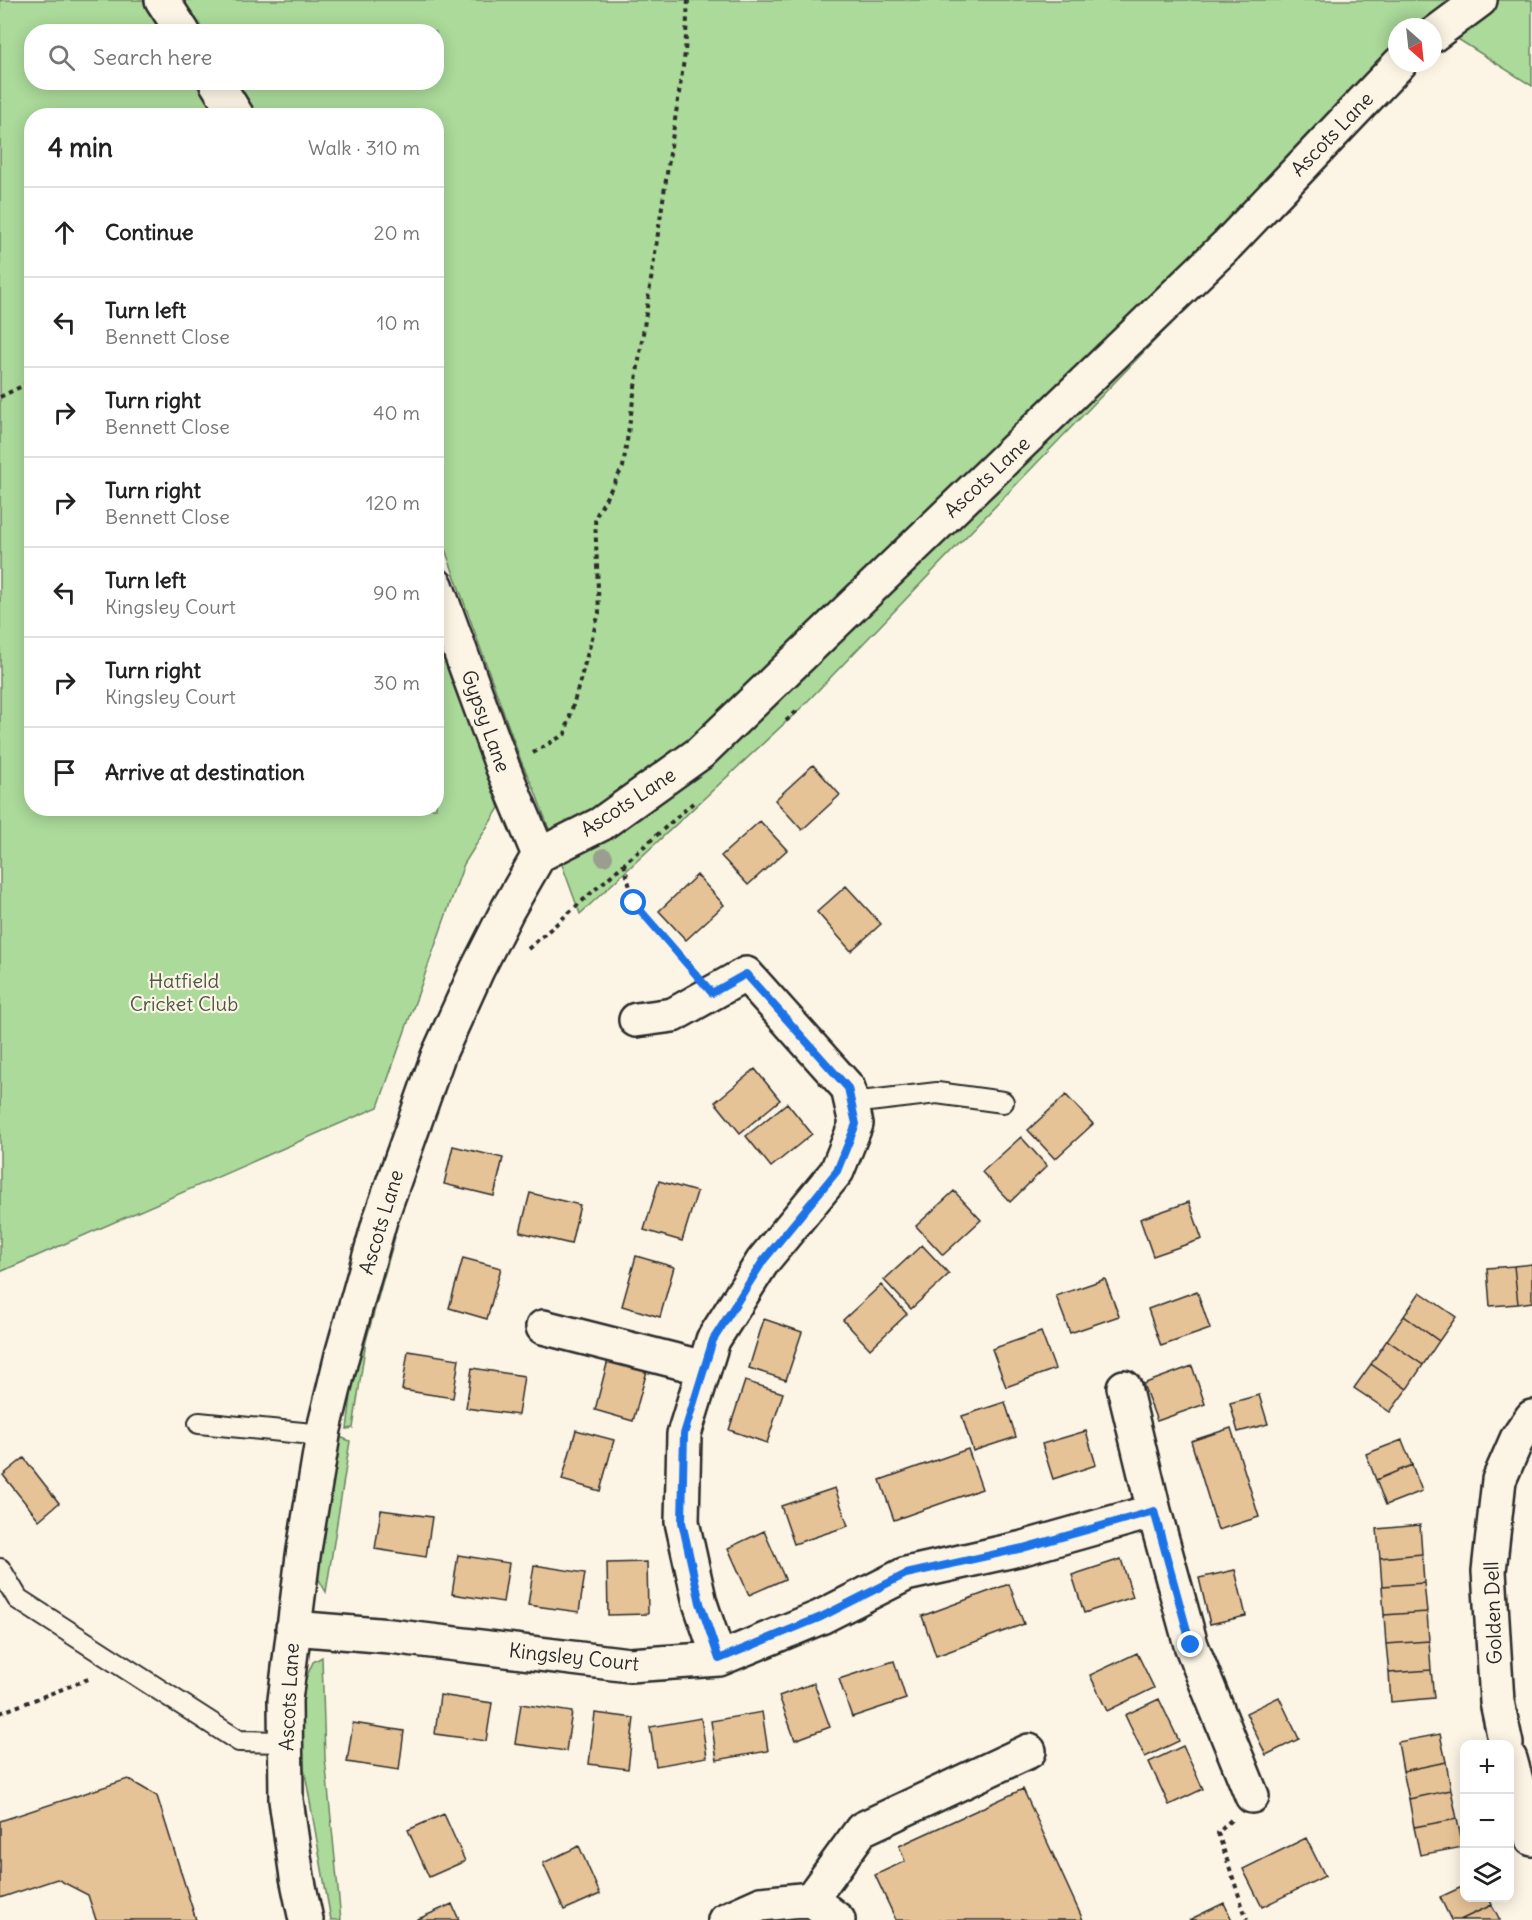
<!DOCTYPE html>
<meta charset="utf-8">
<style>
:root{--surface:#fff;--page:#f2f2f2;--text:#222;--muted:#767676;--line:#e0e0e0}
body{margin:0;font-family:Delius,sans-serif;background:var(--page);color:var(--text)}
.controls{position:absolute;right:18px;bottom:18px;display:grid;overflow:hidden;border-radius:12px;box-shadow:0 3px 15px #0003}
.controls button{width:54px;height:54px;display:grid;place-items:center;padding:0;border:0;border-bottom:2px solid var(--line);background:var(--surface);color:var(--text);font:30px sans-serif}
.compass{position:absolute;left:1388px;top:18px;width:54px;height:54px;border-radius:50%;background:var(--surface);box-shadow:0 3px 15px #0003;rotate:153deg}
.stop{position:absolute;width:18px;height:18px;margin:-14px;border:4px solid #1a73e8;border-radius:50%;background:#fff}
.stop.end{background:#1a73e8;border-color:#fff;box-shadow:0 2px 6px #0008}
.list{margin:0;padding:0;list-style:none}
h2{display:flex;justify-content:space-between;align-items:center;height:78px;margin:0;padding:0 24px;font-size:26px}
h2 small{font-size:20px;font-weight:400;color:var(--muted)}
.list li{display:grid;grid-template-columns:39px 1fr auto;gap:18px;align-items:center;box-sizing:border-box;height:90px;padding:0 24px;border-top:2px solid var(--line)}
.list b{display:block;font-size:22px;white-space:nowrap}
.list p{margin:0;font-size:20px;white-space:nowrap;color:var(--muted)}
.list em{font-size:20px;font-style:normal;color:var(--muted)}
.icon{flex:none;width:33px;height:33px;fill:none;stroke:currentColor;stroke-width:2;stroke-linecap:round;stroke-linejoin:round}
.map{position:relative;flex:none;width:1532px;height:1920px;overflow:hidden}
.search{position:absolute;background:var(--surface);box-shadow:0 3px 15px #0003;left:24px;top:24px;width:420px;height:66px;display:flex;align-items:center;gap:15px;box-sizing:border-box;padding:0 21px;border-radius:24px;color:var(--muted);font-size:22px}
.panel{position:absolute;background:var(--surface);box-shadow:0 3px 15px #0003;left:24px;top:108px;width:420px;height:708px;border-radius:24px}
.map>svg:first-child{display:block}
.green{fill:#abda9a;stroke:#6b8262;stroke-width:1.5;fill-rule:evenodd}
.building{fill:#e6c297;stroke:#2b2b2b;stroke-width:1.5}
.lines{fill:none;stroke-linecap:round;stroke-linejoin:round}
.lane-casing{stroke:#2b2b2b;stroke-width:24}
.street-casing{stroke:#2b2b2b;stroke-width:38}
.path{stroke:#2b2b2b;stroke-width:4;stroke-dasharray:4.5 4.5;stroke-linecap:butt}
.lane{stroke:#fcf5e5;stroke-width:20}
.street{stroke:#fcf5e5;stroke-width:33}
.tree{fill:#9b9e8e}
.route{stroke:#1a73e8;stroke-width:8}
.labels{text-anchor:middle;stroke-width:4.5;stroke-linejoin:round;paint-order:stroke}
.street-label{font-size:20px;fill:#2b2b2b;stroke:#fcf5e5}
.park-label{font-size:20px;fill:#4b5747;stroke:#fcf5e5}
</style>
<div class="map">
<svg width="1532" height="1920" viewBox="0 0 1532 1920">
<rect width="100%" height="100%" fill="#fcf5e5"/>
<filter id="ink" filterUnits="userSpaceOnUse"><feTurbulence type="fractalNoise" baseFrequency=".0167" numOctaves="2"/><feDisplacementMap in="SourceGraphic" scale="12" xChannelSelector="R" yChannelSelector="G"/><feConvolveMatrix kernelMatrix="1 2 1 2 8 2 1 2 1" color-interpolation-filters="sRGB"/></filter>
<g filter="url(#ink)">
<path class="green" d="M0 0H1532V86L1450 34 1433 51V27H1397V63H1422L801 708 580 914 535 791 521 761 437 527 436 116H32V808H436L437 614 499 808 464 864 378 1107 0 1272ZM32 32H436V82H32Z
M389 1236 395 1237 366 1341 353 1428 347 1429 358 1340Z
M340 1437 350 1441 326 1592 317 1576Z
M322 1657 325 1758 341 1920H331L303 1762 300 1692 313 1662Z"/>
<path class="building" d="M813 765 840 795 802 830 775 800Z
M760 821 787 850 748 885 721 856Z
M697 875 724 905 686 940 659 911Z
M846 886 881 924 851 951 817 912Z
M755 1069 780 1100 740 1133 715 1102Z
M1066 1095 1093 1124 1055 1159 1028 1130Z
M787 1103 812 1134 771 1167 746 1136Z
M1021 1137 1047 1166 1010 1202 982 1172Z
M453 1146 503 1158 494 1196 444 1184Z
M659 1181 697 1192 682 1241 644 1230Z
M954 1191 981 1220 943 1255 916 1226Z
M530 1193 580 1205 571 1244 520 1232Z
M1189 1202 1202 1239 1153 1256 1140 1219Z
M922 1245 949 1274 911 1309 884 1280Z
M636 1256 674 1267 660 1317 622 1306Z
M463 1258 501 1268 487 1319 449 1308Z
M1532 1264V1302L1518 1304 1514 1266Z
M1514 1266 1518 1304 1490 1306 1487 1268Z
M1105 1279 1119 1316 1070 1333 1056 1296Z
M881 1285 907 1314 870 1349 843 1320Z
M1197 1291 1210 1329 1161 1346 1148 1309Z
M1420 1292 1456 1317 1439 1341 1404 1316Z
M1404 1316 1439 1341 1423 1365 1387 1340Z
M764 1319 802 1332 786 1380 749 1368Z
M1041 1332 1055 1369 1006 1387 992 1349Z
M1387 1340 1423 1365 1407 1389 1371 1364Z
M408 1351 459 1359 453 1398 402 1390Z
M608 1360 647 1371 633 1421 595 1410Z
M1371 1364 1407 1389 1390 1412 1354 1388Z
M1192 1366 1205 1404 1157 1421 1143 1384Z
M472 1368 524 1376 518 1415 466 1408Z
M745 1381 783 1393 767 1443 729 1430Z
M1259 1395 1268 1424 1238 1432 1230 1403Z
M1005 1402 1016 1437 973 1451 962 1416Z
M1231 1428 1259 1517 1218 1530 1191 1441Z
M576 1430 614 1440 600 1491 562 1480Z
M1086 1431 1096 1465 1053 1479 1042 1444Z
M1402 1440 1412 1465 1376 1480 1366 1454Z
M968 1449 982 1489 894 1520 880 1480Z
M24 1458 59 1503 39 1520 3 1475Z
M1412 1465 1422 1491 1386 1505 1376 1480Z
M835 1488 848 1526 794 1544 781 1506Z
M381 1510 432 1517 426 1557 375 1549Z
M1420 1525 1422 1554 1380 1558 1377 1529Z
M764 1531 785 1579 749 1595 728 1548Z
M1422 1554 1424 1583 1382 1586 1380 1558Z
M458 1555 509 1563 503 1602 452 1594Z
M1121 1559 1133 1597 1084 1613 1072 1575Z
M647 1562 648 1614 608 1615 607 1563Z
M534 1565 585 1573 579 1612 528 1605Z
M1235 1570 1246 1616 1210 1624 1199 1578Z
M1424 1583 1427 1612 1384 1615 1382 1586Z
M1009 1584 1024 1624 936 1656 922 1616Z
M1427 1612 1429 1641 1386 1644 1384 1615Z
M1429 1641 1431 1670 1389 1673 1386 1644Z
M1137 1653 1154 1688 1107 1711 1090 1675Z
M894 1661 906 1699 852 1717 839 1679Z
M1431 1670 1434 1698 1391 1702 1389 1673Z
M814 1683 830 1727 795 1740 779 1696Z
M440 1695 492 1703 486 1741 435 1734Z
M1279 1697 1299 1739 1266 1755 1246 1713Z
M1159 1699 1179 1741 1145 1757 1125 1715Z
M521 1704 572 1712 566 1751 515 1744Z
M762 1712 768 1751 717 1760 711 1721Z
M595 1713 634 1718 628 1769 589 1764Z
M701 1718 707 1757 656 1766 650 1727Z
M353 1723 404 1731 399 1770 347 1762Z
M1440 1734 1446 1762 1403 1771 1398 1742Z
M1183 1746 1203 1789 1169 1805 1149 1762Z
M1446 1762 1451 1790 1409 1799 1403 1771Z
M128 1779 157 1796 196 1920H96L88 1895 57 1879 0 1898V1821Z
M1023 1789 1083 1920H896L875 1875 905 1861 899 1846Z
M1451 1790 1457 1819 1414 1827 1409 1799Z
M444 1814 465 1861 429 1877 408 1830Z
M1457 1819 1463 1847 1420 1855 1414 1827Z
M1306 1838 1325 1876 1262 1907 1243 1869Z
M579 1846 600 1894 564 1910 543 1863Z
M1464 1886V1898H1489L1492 1905 1460 1920H1451L1440 1897Z
M1224 1903 1232 1920H1189Z
M452 1904 459 1920H416Z
M1492 1905 1500 1920H1460Z"/>
<g class="lines">
<g class="lane-casing">
<path id="lane" d="M852 1103 937 1093 1003 1102
M199 1423 323 1435
M0 1569 18 1599 239 1741 285 1742"/>
</g>
<g class="street-casing">
<path id="street" d="M162 0 183 32
M1433 35 1480 0
M216 82 237 116
M436 585 503 768 539 855
M636 1020 673 1015 746 974 848 1088 856 1124 837 1171 763 1261 713 1340 684 1434 682 1522 700 1603 719 1659
M543 1327 704 1368
M1124 1387 1154 1511 1191 1645 1252 1796
M293 1628 390 1636 629 1665 719 1659 821 1617 906 1574 1023 1548 1154 1511
M1506 1744 1497 1702 1489 1571 1499 1480 1517 1439 1532 1417
M1510 1759 1532 1839
M811 1899 862 1829 1029 1751
M306 1920 297 1877 286 1800 285 1700 303 1556 324 1429 342 1355 380 1220 438 1056 477 970 508 909 539 855 601 824 700 753 1226 246 1400 63
M725 1920 761 1904 811 1899 838 1920"/>
</g>
<path class="path" d="M0 397 32 381
M786 721 796 712 795 709
M533 753 565 734 599 613 595 518 623 467 685 53 688 0
M624 864 634 903 690 967
M528 949 693 803
M0 1713 91 1678
M1231 1820 1218 1833 1247 1920"/>
<use href="#lane" class="lane"/>
<use href="#street" class="street"/>
</g>
<circle class="tree" cx="604" cy="857" r="9"/>
</g>
<g class="lines" filter="url(#ink)">
<path class="route" d="M634 903 712 993 746 974 848 1088 856 1124 837 1171 763 1261 713 1340 684 1434 682 1522 700 1603 719 1659 821 1617 906 1574 1023 1548 1154 1511 1191 1645"/>
</g>
<g class="labels">
<g class="street-label">
<text transform="translate(1332 134) rotate(-46)" y="7">Ascots Lane</text>
<text transform="translate(987 477) rotate(-43)" y="7">Ascots Lane</text>
<text transform="translate(486 721) rotate(70)" y="7">Gypsy Lane</text>
<text transform="translate(628 802) rotate(-33)" y="7">Ascots Lane</text>
<text transform="translate(381 1222) rotate(-73)" y="7">Ascots Lane</text>
<text transform="translate(1493 1613) rotate(-92)" y="7">Golden Dell</text>
<text transform="translate(574 1657) rotate(6)" y="7">Kingsley Court</text>
<text transform="translate(289 1697) rotate(-87)" y="7">Ascots Lane</text>
</g>
<g class="park-label">
<text x="184" y="988">Hatfield<tspan x="184" dy="23">Cricket Club</tspan></text>
</g>
</g>
</svg>
<div class="controls">
<button>+</button>
<button>−</button>
<button><svg class="icon" aria-label="layers" viewBox="0 0 24 24"><path d="M12 4l9 5-9 5-9-5zM3 14l9 5 9-5"/></svg></button>
</div>
<svg class="compass" viewBox="-18 -18 36 36"><path d="M0-13l5 13h-10z" fill="#e53935"/><path d="M0 13l5-13h-10z" fill="#767676"/></svg>
<div class="stop" style="left:634px;top:903px"></div>
<div class="stop end" style="left:1191px;top:1645px"></div>
<div class="search"><svg class="icon" aria-label="search" viewBox="0 0 24 24"><circle cx="10" cy="10" r="6"/><path d="M15 15l6 6"/></svg>Search here</div>
<section class="panel">
<h2>4 min<small>Walk · 310 m</small></h2>
<ul class="list">
<li><svg class="icon" aria-label="ahead" viewBox="0 0 24 24"><path d="M12 20V5M6 11l6-6 6 6"/></svg><div><b>Continue</b></div><em>20 m</em></li>
<li><svg class="icon" aria-label="left" viewBox="0 0 24 24"><path d="M17 20v-9H6M10 6l-5 5 5 5"/></svg><div><b>Turn left</b><p>Bennett Close</p></div><em>10 m</em></li>
<li><svg class="icon" aria-label="right" viewBox="0 0 24 24"><path d="M7 20v-9h11M14 6l5 5-5 5"/></svg><div><b>Turn right</b><p>Bennett Close</p></div><em>40 m</em></li>
<li><svg class="icon" aria-label="right" viewBox="0 0 24 24"><path d="M7 20v-9h11M14 6l5 5-5 5"/></svg><div><b>Turn right</b><p>Bennett Close</p></div><em>120 m</em></li>
<li><svg class="icon" aria-label="left" viewBox="0 0 24 24"><path d="M17 20v-9H6M10 6l-5 5 5 5"/></svg><div><b>Turn left</b><p>Kingsley Court</p></div><em>90 m</em></li>
<li><svg class="icon" aria-label="right" viewBox="0 0 24 24"><path d="M7 20v-9h11M14 6l5 5-5 5"/></svg><div><b>Turn right</b><p>Kingsley Court</p></div><em>30 m</em></li>
<li><svg class="icon" aria-label="arrive" viewBox="0 0 24 24"><path d="M6 21V4h12l-3 4 3 4H6"/></svg><div><b>Arrive at destination</b></div></li>
</ul>
</section>
</div>
